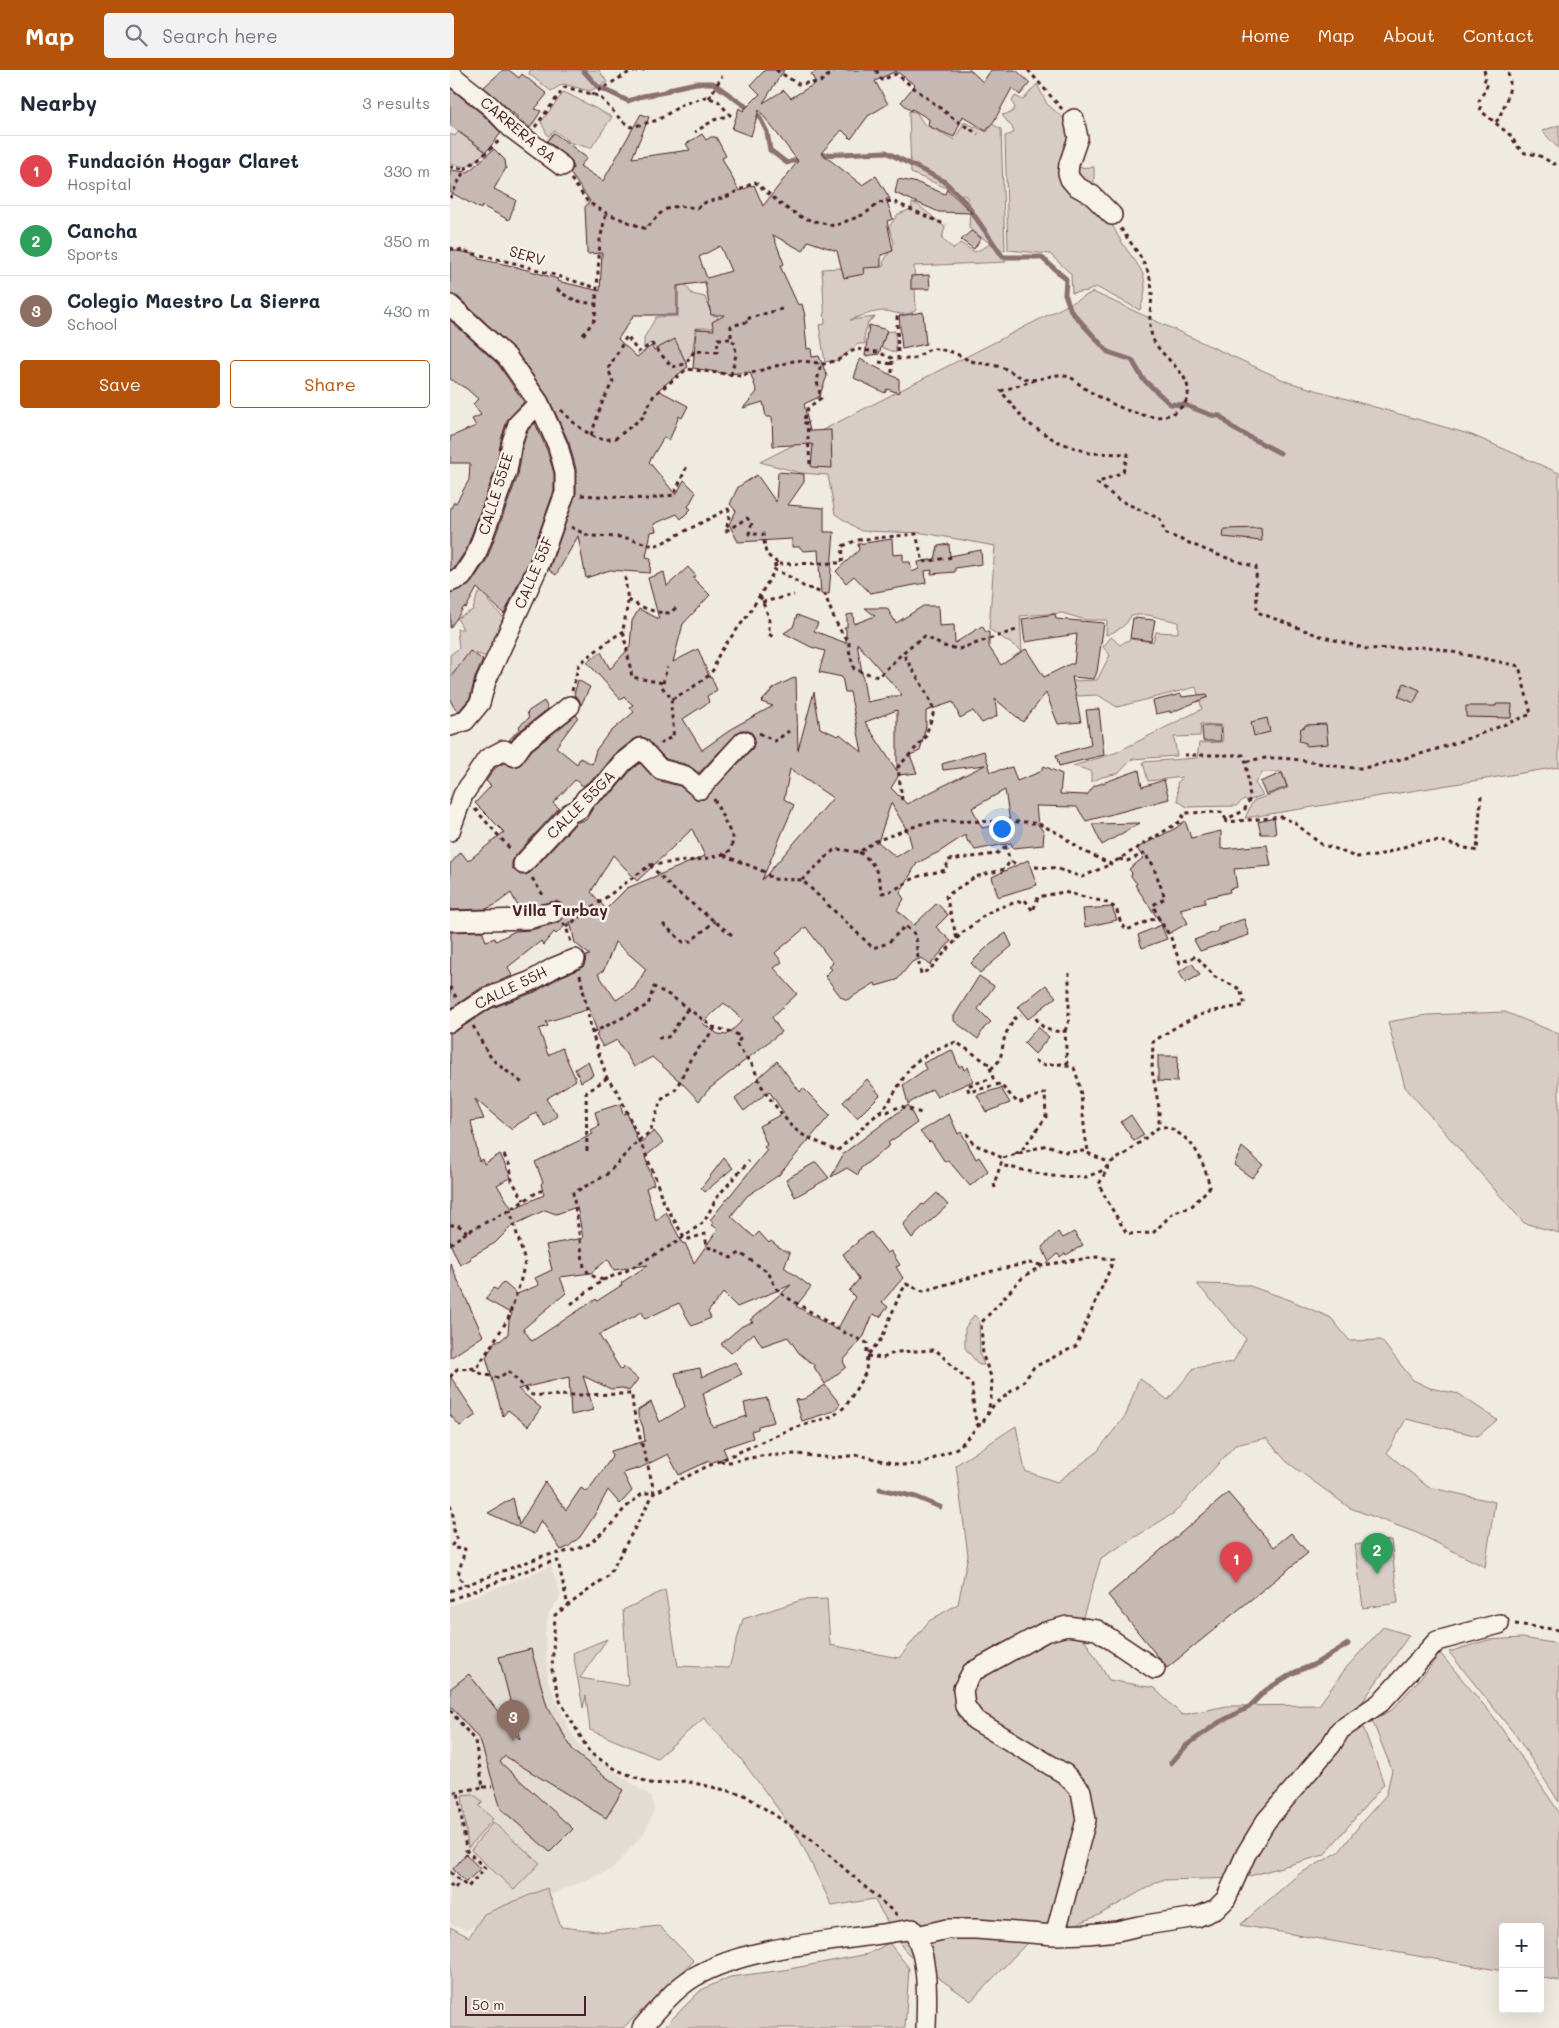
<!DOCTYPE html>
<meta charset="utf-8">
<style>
:root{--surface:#fff;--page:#f2f2f3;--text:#1f2937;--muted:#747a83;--line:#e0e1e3;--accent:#b45309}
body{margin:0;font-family:Mali,sans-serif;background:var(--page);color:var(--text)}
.controls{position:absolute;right:15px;bottom:15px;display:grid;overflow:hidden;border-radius:5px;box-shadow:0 5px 20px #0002}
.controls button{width:45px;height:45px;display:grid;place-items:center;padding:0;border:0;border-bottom:1px solid var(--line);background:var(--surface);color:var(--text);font:25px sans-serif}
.scale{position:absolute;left:15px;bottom:12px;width:121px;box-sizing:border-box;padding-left:5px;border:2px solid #4a1f2b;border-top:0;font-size:14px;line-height:18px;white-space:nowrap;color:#4a1f2b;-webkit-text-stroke:4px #f7f3e8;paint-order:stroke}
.you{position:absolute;left:551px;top:758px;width:18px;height:18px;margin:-12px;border:4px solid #fff;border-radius:50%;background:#1a73e8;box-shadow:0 0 0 8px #1a73e833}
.badge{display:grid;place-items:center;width:32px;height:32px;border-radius:50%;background:var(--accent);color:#fff;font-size:16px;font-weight:700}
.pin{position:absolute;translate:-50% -41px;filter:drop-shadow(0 1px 2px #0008)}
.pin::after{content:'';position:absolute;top:26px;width:18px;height:15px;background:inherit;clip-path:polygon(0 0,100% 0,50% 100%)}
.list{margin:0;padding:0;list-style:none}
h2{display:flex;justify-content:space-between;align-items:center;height:65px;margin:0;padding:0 20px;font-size:21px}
h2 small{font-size:16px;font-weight:400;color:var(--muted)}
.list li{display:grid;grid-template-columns:32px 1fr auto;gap:15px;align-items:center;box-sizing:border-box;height:70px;padding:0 20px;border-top:1px solid var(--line)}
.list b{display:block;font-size:19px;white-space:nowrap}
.list p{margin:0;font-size:16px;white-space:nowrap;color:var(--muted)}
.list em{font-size:16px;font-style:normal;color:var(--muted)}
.actions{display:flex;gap:10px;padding:15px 20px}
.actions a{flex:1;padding:11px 0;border:1px solid var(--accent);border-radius:5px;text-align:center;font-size:18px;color:var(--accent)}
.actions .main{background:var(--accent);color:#fff}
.icon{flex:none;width:28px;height:28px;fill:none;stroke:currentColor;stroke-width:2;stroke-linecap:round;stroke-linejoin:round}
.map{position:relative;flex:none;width:1109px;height:1958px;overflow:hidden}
header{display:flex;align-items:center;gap:30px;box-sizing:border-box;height:70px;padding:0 25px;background:var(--accent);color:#fff}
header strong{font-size:24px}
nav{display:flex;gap:28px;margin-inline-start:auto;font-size:18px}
.search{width:350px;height:45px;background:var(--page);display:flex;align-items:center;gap:12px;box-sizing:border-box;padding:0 18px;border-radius:5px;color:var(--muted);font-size:19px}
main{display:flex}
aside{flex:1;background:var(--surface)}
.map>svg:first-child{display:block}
.built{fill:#e3dcd2}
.green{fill:#d8cdc6;stroke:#917678}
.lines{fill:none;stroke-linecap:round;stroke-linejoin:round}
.stream{stroke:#8b6f72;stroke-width:5}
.building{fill:#c6b8b3;stroke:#4a1f2b;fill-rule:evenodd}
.minor-casing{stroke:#4a1f2b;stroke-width:22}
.path{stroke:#4a1f2b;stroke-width:3;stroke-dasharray:4 4;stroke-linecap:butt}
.minor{stroke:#f7f3e8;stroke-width:19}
.labels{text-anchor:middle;stroke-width:5;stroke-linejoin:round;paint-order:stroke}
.street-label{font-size:15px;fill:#4a1f2b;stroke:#f7f3e8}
.neighbourhood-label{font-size:16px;font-weight:bold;fill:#4a1f2b;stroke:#f7f3e8}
</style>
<header>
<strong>Map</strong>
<div class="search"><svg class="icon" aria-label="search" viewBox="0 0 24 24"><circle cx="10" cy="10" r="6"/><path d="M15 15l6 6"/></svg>Search here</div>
<nav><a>Home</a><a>Map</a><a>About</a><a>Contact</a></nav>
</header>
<main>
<aside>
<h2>Nearby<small>3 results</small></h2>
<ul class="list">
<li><span class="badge" style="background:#e0444e">1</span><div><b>Fundación Hogar Claret</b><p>Hospital</p></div><em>330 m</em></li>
<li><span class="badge" style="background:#2e9e5b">2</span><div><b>Cancha</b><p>Sports</p></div><em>350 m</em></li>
<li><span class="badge" style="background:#8d6e63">3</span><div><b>Colegio Maestro La Sierra</b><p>School</p></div><em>430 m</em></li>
</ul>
<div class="actions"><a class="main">Save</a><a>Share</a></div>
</aside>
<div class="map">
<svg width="1109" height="1958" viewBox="0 0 1109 1958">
<rect width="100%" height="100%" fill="#f0ebe0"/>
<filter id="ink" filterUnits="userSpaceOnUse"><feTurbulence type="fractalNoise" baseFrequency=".02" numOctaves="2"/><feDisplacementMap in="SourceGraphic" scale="10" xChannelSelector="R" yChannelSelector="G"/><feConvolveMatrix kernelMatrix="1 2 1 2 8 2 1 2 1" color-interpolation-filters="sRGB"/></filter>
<g filter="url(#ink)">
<path class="built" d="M101 1496 111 1526 99 1543 95 1564 98 1611 120 1661 134 1681 202 1727 204 1740 195 1762 163 1799 16 1860 0 1854V1536Z"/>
<path class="green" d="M80 0H149L157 12 140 21 113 14 101 21 79 4Z
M587 14 597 34 618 52 620 62 611 101V113C626 126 644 133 657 148 663 154 666 164 671 171 689 199 703 204 690 240L646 217 638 221 622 223 621 204 600 184 558 180 555 66 564 63 562 57 552 45 561 43 565 38 562 31 565 26 573 30Z
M114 22 162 47 141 78 121 73 105 61 98 66 91 52Z
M459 41 466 42 474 54 505 70 514 52 537 62 542 54 551 59 555 181 547 177 556 192 464 196 466 240C456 248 445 242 435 241 423 241 411 246 400 250L425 247 418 252 414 267 415 274H408L388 290 375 292 369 255 375 254 372 199 434 196 433 193 444 173 439 157 448 144 462 139V133L467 134 495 157 492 169 504 179 510 173 525 182 541 174 519 158 520 134 516 126 461 103Z
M1109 55V79L1092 61Z
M8 62 36 82 16 97 0 94V64L5 66Z
M644 97V121L621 98Z
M229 205 242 224 255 227 260 241 266 239 269 258H246L242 283 233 294 219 290 213 275 208 280 200 273 194 278V268L206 247 228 246Z
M643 222 838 312 1022 365 1109 403V697L795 748 803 731 838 718 832 702H812L805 713 813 725 798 731 794 729 786 736 737 737 728 731 727 713 733 707 698 711 693 692 747 688 749 673 773 672 772 655 751 654 750 666 724 667 727 686 682 689 669 703 652 707 641 712V701L623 696 665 683 752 639 746 617 667 637 648 625 627 626 620 620 621 611 647 610 660 585 653 577 661 567 670 575 680 569 703 572 706 562 728 563V552L698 545H681C677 556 667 561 656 565L657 550H636L612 543 570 546 572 581 539 559 545 476 474 463 411 461 385 444 378 405 351 403 310 392Z
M445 261 446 283 431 277 433 262Z
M52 513 38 531 53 547 46 576 41 574 37 587 21 582 0 608V585L9 578 7 559H13L7 548 23 540 27 526 36 515Z
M1055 942 1109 964V1163L1074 1153 955 1017 938 952 977 945Z
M747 1214 797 1215 840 1230 881 1248 900 1271 931 1270 963 1310 980 1318 1009 1324 1047 1350 1028 1366 956 1349 937 1383 978 1417 1045 1432 1035 1497 967 1463 900 1438 837 1392 816 1368 785 1375 724 1443 651 1488 629 1560 659 1610 704 1618 732 1645 777 1636 869 1635 896 1598 933 1557 959 1565 907 1640 934 1714 874 1785 793 1808 711 1810 647 1846 576 1874 521 1931 465 1891 453 1878 424 1829 382 1836 348 1766 291 1689 254 1648 207 1688 140 1660 136 1626 133 1638 123 1583 157 1569 130 1608 178 1616 173 1540 215 1520 228 1596 279 1598 293 1549 352 1530 377 1529 380 1575 449 1588 479 1551 508 1534 518 1485 506 1395 566 1356 575 1401 607 1412 646 1383 676 1345 689 1308 718 1330 744 1298 783 1292 796 1269Z
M524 1245 529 1250 530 1285 534 1295H529L515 1278V1258Z
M941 1470 948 1533 913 1538 905 1475Z
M1072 1568 1109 1574V1732L1067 1667 999 1582 1038 1570Z
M990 1583 1043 1646 1109 1742V1911L1090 1907V1857H1053V1901L790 1855 849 1804 889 1782 912 1752 936 1725 942 1700 922 1650 942 1640 976 1602Z
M23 1724 33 1732 29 1736 43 1749 18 1778 12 1725Z
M43 1752 90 1793 64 1820 21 1780Z
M97 1818 111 1857 157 1862 209 1856 244 1891 173 1958H0V1857L19 1867 34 1844Z
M439 1873 459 1898 455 1958H213L251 1920 280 1907 334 1900 418 1884Z"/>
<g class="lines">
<path class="stream" d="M133 0 147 16 178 31 193 26 215 22 223 18 246 13H263L309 46 317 62 320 80 337 93 352 88
M368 85 436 82 494 111 515 132 553 187H591L616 209 615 224 621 241 658 282 682 290 693 309 720 334 735 335 761 345 770 346 784 359 830 383
M430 1419 466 1427 490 1437
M721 1693 737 1675 768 1653 799 1637 816 1620 843 1603 865 1594 898 1574"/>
</g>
<path class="building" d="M53 0H59L69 8 72 4 97 24 85 39 91 41 80 58 34 17Z
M315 0H334L313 33 334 20 341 28 366 13 361 4 368 0H520L533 12 541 0H566L580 13 570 25 562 18 544 51 536 61 513 46 504 67 478 56 479 49 462 39 461 41 451 32 465 15 446 1 425 11 438 34 418 46 401 69 392 60 371 83 412 115 426 106 440 129H436L443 149 437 151 443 181 431 185V197L413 198 414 204 394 208 387 181 358 171 353 181 323 165 334 194 330 196 348 235 352 234 355 246H354L357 279 361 278 362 287 369 286 377 306 369 327 354 334 360 361 381 360 382 398 361 397 363 375 361 374 323 376 322 347H316L313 332 293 338 307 322 300 302 278 304 243 298 246 259 264 260 262 252 275 245H261L255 212 227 216V245H184L168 269 187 287 201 276 204 280 225 269 238 297 208 320 238 336 232 348 229 346 219 371 214 367 199 392 226 425 234 410 246 422 238 437 241 439 231 449 227 444 204 454 206 461 201 462 196 487 201 488 200 503 160 500 136 508 128 466 106 505 99 500 126 423V399L119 373 98 327 66 281 8 227 0 224V180L19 183 29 187 28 189 63 196 108 209 107 211 150 221 152 183 137 184V180L135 137 140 131 120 103 123 98 122 91 97 71 104 63 115 71 137 88 130 96 153 111 191 44 199 47 182 88 240 80 236 74 252 64 256 70 261 67H266L276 86 272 88 289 121 304 115 313 136 348 91 309 40 301 66 282 59 289 38 293 41 310 24 301 15ZM270 176 281 201 257 208 249 187Z
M0 18 32 44 51 63 36 82 0 55Z
M44 79 55 90 56 98 44 119 66 130 59 150 32 136 31 139 0 122V100L18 102Z
M448 109 468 113 495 124 497 119 522 143 489 142 445 123Z
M521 161 531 168 524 179 511 170Z
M479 205 480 219H461V206Z
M473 242 476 274 452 279 449 246Z
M0 250 48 294 74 332 57 350 51 370 46 398 16 480 4 498 0 500V440L4 432 6 433 19 410 20 393H0V367L26 356 22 349 31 345 23 334 28 329 17 319 0 309Z
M419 255 437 260 429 284 415 286Z
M410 289 449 309V323L437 319 435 323 404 308Z
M85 353 97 380 104 403V421L79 491 54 544 27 518 16 538 14 537 0 558V523L16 517 21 513 36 491 68 405 73 375 78 360Z
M328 402 354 404V412L338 435 374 438V462H384L379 524H371L368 480 353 481 350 477H342V469L288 472 279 454 286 441 280 434 288 417 307 405 326 432Z
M811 458 812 471 773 467 774 459Z
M442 469 443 485 453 484V492H460L462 502 469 499 468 492 485 489 488 476 499 474 500 486 531 480 532 494 505 498V502L481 504 482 500 475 501 476 513 420 523 404 506 396 513 386 501 409 480 408 474Z
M238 497 246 506 243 508 260 525 233 554 223 592 248 579 260 608 261 607 267 620 257 626 259 632 233 649 252 680 286 656 323 636 311 632 325 617 346 607 348 680 364 622 370 658 388 666 390 664 412 682 400 622H395L392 607 369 602 375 581 361 577 334 563 343 557 347 545 368 553 364 561 396 573V560L394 557H397V545L403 544 404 554 425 546 415 538H437L446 553 473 536H488L489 556 504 555 505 573 532 556 536 562H539V577L551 595 576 579 594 607 620 594H624L627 564 575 572 572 549 605 544 606 549 654 553 647 602 644 609 622 607 631 652 608 654 596 623 573 652 545 629 547 646 532 653 523 641 510 648 503 632 476 641V656L470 681 460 685 467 703 449 705 441 718 457 734 535 695 493 700 492 694 534 681 541 702 562 697 567 711 590 702 594 696 612 704 610 724 637 725 644 716 689 700 692 717 714 710 719 729 636 751 627 737 586 736 588 755 594 762 593 775 563 778 561 773 525 780 520 772H518L515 765 489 782 467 793 450 823 454 829 447 840 464 855 487 833 498 845 486 857 501 871 480 895 472 888 462 892 447 910 426 916 425 913 397 930 391 927 375 906 382 899 379 897 383 893 356 857 325 883 332 892 324 898 347 924 322 947 331 962 259 1019 249 1031 233 1014 202 987 184 997 167 970 153 977 146 965 148 964 139 939 96 952 98 956 89 959 98 985 112 978 126 1010 96 1029 108 1046 95 1056 86 1043 68 1054 62 1060 25 1029 34 1049 21 1051 29 1091 32 1089 34 1094 50 1084 61 1107 47 1115 62 1139 94 1125 91 1114 93 1112 85 1092 143 1064 141 1060 149 1056 145 1042 170 1034 173 1044 177 1043 189 1074 204 1061 213 1072 195 1087 204 1114 196 1118 206 1151 216 1142 233 1174 235 1173 244 1193 268 1159 262 1155 263 1152 260 1150 317 1080 314 1077 317 1075 309 1056 334 1043 319 1021 294 1041 285 1029 327 991 350 1022 353 1018 380 1045 329 1105 297 1126 281 1146 304 1167 309 1162 319 1173 321 1171 330 1178 340 1183 334 1197 361 1217 346 1236 387 1260 405 1227 399 1221 409 1209 393 1184 408 1172 407 1171 421 1162 437 1183 441 1181 450 1195 446 1197 453 1208 432 1232 438 1237 430 1247 423 1244 414 1266 393 1291 396 1297 375 1314 364 1297 365 1296 349 1283 338 1267 312 1276 304 1263 281 1283 271 1274 292 1256 303 1252 300 1250 341 1215 287 1237 273 1223 258 1242 261 1248 242 1256 229 1233 195 1249 192 1242 149 1265 171 1300 174 1297 188 1309 179 1321 172 1318 161 1319 133 1306 144 1340 121 1345 119 1307 68 1319 91 1338 78 1356 58 1340 53 1346 36 1287 45 1271H50L58 1264 59 1250 62 1244 35 1229 44 1218 47 1220 53 1212 67 1224 89 1215 85 1208 102 1200 96 1175 133 1168 127 1137 106 1144 95 1140 62 1156 45 1173 20 1187 21 1189 10 1195 0 1173V963L6 961 42 938 85 922 110 907 129 899 134 896 136 886 140 885 125 873 120 851 106 864 104 862 93 875 91 871 58 897 62 906 31 918 0 939 1 862 32 861 36 871 45 868 46 871 65 861 81 860 107 853 112 850 115 844 112 834 106 831 69 838 61 823 45 835 36 839 0 840V794L11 782 18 791 54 762 25 733 41 716 36 711 45 698 54 693 63 697 69 696 82 680 126 645 128 647 106 677 127 694 130 688 142 694 146 680 158 664 184 642 180 637 183 635 174 627 171 630 137 592 151 582 160 599 180 577 182 551 189 539 209 549 198 508 214 502 217 516ZM407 573 452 625 417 632ZM447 640V701L415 652ZM290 660H296L302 663 305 668 303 678 254 729 247 730 230 716 206 710 190 693 181 700 163 722 144 736 136 750 127 752 81 802 76 805H70L62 798V792L65 786 109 738 103 733 125 710 133 716 148 705 164 685 184 669 190 667 195 668 216 689 238 695 249 703ZM340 699 383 728 312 810 344 735 334 729ZM555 720 560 752 532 758 522 738ZM441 733 458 762 462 777 446 787 428 772ZM242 759 255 786 177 818 156 839 141 822 163 785 187 811ZM165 872 196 899 184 919 166 930 148 904 154 900ZM274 933 293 950 277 965 268 964 252 953ZM158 1189 164 1200 198 1195 171 1213 172 1215 147 1231 146 1229 82 1271 73 1259 116 1223 110 1207 141 1203Z
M683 548 705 550 701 571 680 568Z
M20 581 33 590 25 608 20 628 9 641 4 637 0 630V608Z
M128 610 140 617 131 635 129 629 124 625Z
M954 613 970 620 964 633 948 626Z
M731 624 732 627 757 624 758 627 720 643V641L706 644 703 631Z
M94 631 98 639 67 663 61 671 59 670 70 658 69 656 79 648 77 642Z
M1046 634H1062L1061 648 1016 647V636H1046Z
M649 639 654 685 609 696 606 685 641 675 636 640Z
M817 648 820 662 804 666 801 652Z
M876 654 878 674 856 676V673L849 671 851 658 855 657V655Z
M752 656H770L771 671H753Z
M832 703 837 717 816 725 810 712Z
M824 748 826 764H811L808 752Z
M735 751 741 768 771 761V779L817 775 821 796 784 799 787 817 779 819 780 822 755 828V833L730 839 738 853 718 864 685 815 687 814 681 806 682 803 679 799 693 788 687 778 726 758Z
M690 753 652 775 642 754Z
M578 790 587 815 548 827 542 807Z
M662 837 667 850 635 857 633 839Z
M794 849 799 865 750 881 744 870 768 861V858Z
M711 855 717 869 692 878 688 865Z
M556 863 562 876 530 903 521 893 541 873Z
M742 893 750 905 735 913 729 902Z
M529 906 544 916 528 939 541 952 534 958 528 969 504 951V946Z
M596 915 606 927 578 949 568 937Z
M588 957 599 967 585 984 574 973Z
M502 980 509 997 512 995 514 1000 518 997 523 1011 487 1027 482 1019 458 1034 453 1015 476 999 473 993Z
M708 986H728L727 1012 708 1011Z
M138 991 143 1005 131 1012 125 999Z
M417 1009 430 1025 407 1048 393 1032Z
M551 1018 560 1033 536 1042 527 1025Z
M458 1035 467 1053 438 1073 440 1075 411 1098 408 1105 397 1098 381 1107 394 1083Z
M499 1044 508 1064 511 1062 526 1089 529 1087 538 1101 520 1116 498 1090 495 1092 481 1071 479 1072 470 1062Z
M681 1045 694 1065 684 1071 671 1052Z
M792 1077 813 1095 802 1108 784 1095Z
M274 1088 283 1098 255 1122 251 1118Z
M366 1092 379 1108 345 1127 336 1109Z
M487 1123 498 1135 462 1168 453 1155 472 1134 474 1135Z
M608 1162 613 1168 624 1162 633 1175 616 1185 615 1183 610 1187 608 1184 599 1192 592 1177Z
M0 1193 33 1266 0 1288Z
M285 1292 292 1304 253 1323 261 1354 263 1357 297 1346 294 1333 317 1328 324 1352 308 1356V1359L301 1361 303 1368 273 1378 277 1387 260 1393 259 1391 229 1405 218 1384 190 1398 173 1403 182 1421 170 1434 158 1420 144 1446 130 1467 118 1477 111 1480 91 1450 84 1464 38 1443 63 1428 69 1455 95 1412 116 1440 131 1418 137 1422 162 1387 161 1381 195 1371 193 1357 188 1345V1340L201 1332 210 1352 235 1337 225 1303 250 1298 252 1307Z
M0 1306 26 1345 10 1356 0 1345Z
M375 1315 390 1334 384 1341 352 1351 345 1330 354 1329Z
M778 1423 824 1477 841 1463 858 1483 717 1598 658 1525Z
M81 1579 97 1636 124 1682 173 1720 156 1748 55 1686 50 1692 123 1759 100 1782 51 1739 30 1670 0 1635V1619L19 1604 70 1670 49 1587Z
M16 1784 30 1799 16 1812 3 1799Z"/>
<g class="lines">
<g class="minor-casing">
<path id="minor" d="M0 4 40 36 61 58 112 96
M624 49 628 68 619 94 618 103 620 109 626 116 642 125 662 145
M0 235 57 287 89 333 108 376 115 402V423L89 495 36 611 30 633 15 651 0 656
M0 512 12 507 26 485 57 401 62 372 68 354 89 333
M0 761 13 725 37 689 54 680 64 686 74 672 120 636
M73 794 120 743 129 739 136 728 156 713 173 692 191 678 210 699 235 706 250 719 294 671
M0 851 78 849 104 842
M0 952 37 928 81 911 105 897 125 889
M605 1865 636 1750 631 1721 615 1704 525 1650 515 1636 513 1619 522 1602 595 1562 617 1556 647 1560 705 1599
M467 1866 497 1859H526L605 1865 638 1864 667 1861 689 1856 747 1847 766 1839 776 1829 796 1784 816 1751 881 1675 890 1660 930 1633 987 1571 1049 1554
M192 1958C206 1941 225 1918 244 1907 303 1873 394 1872 462 1859 479 1885 477 1928 476 1958"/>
</g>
<path class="path" d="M326 0 348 14 370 12 385 0
M426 0 432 10 446 4 507 51 528 64
M578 0 612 39
M1034 0 1036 7 1034 12 1037 16 1029 31 1031 41 1060 65 1068 77 1075 83 1088 85 1104 94 1109 93
M141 25 178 3 194 0
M259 28 272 6
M1046 52 1049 48C1054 35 1067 12 1055 0
M85 57 115 17 149 26 172 51 181 57 208 50 233 34 256 27 268 31 280 45 264 50 245 62
M0 97 15 99
M121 109 138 132 156 143 196 159C215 137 217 134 247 138L256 132 276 127 305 112 333 136 353 148 384 156 415 144 428 133 442 131 496 155
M0 128 15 99 36 83 51 69
M0 178 68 194 147 218
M107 219C120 230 129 232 146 234L150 170 156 143
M447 246 448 289
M133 265 145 249 146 234
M429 292 442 294
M442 303V289
M281 305 286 285 285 274 281 269V256L300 251 299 248 332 239
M585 310 551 321 576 352 606 371 639 383 678 384 673 402 647 413 669 430 710 449 715 463 768 485 806 497 807 542 867 565 917 579 979 577 1069 596 1081 644C1034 663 988 681 939 692 930 694 919 698 909 698 874 698 831 680 796 692
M111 340 125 354 142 366 154 370 166 368 193 347 204 325 237 299 291 306 347 290 374 294 388 290 406 279 427 282 444 289H463L482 278C489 280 497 280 504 283 510 285 515 289 521 291 531 294 541 294 551 297 560 300 569 308 578 309 591 312 602 302 615 306 624 307 627 313 634 318 654 330 701 358 725 342 732 337 736 334 738 325 741 302 711 288 703 269 695 247 705 232 701 213 697 191 682 176 670 157
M141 365 152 333 163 311 158 299 177 266 188 282 202 274 222 297 235 294 244 282 253 281 267 282 268 269H281
M360 394 357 354 353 352 358 338 371 328 367 312 370 297 368 296V293
M131 425 198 429 224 425 237 396
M121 457 139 466 173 467 204 476 212 473 278 439 280 443 276 461 297 448 302 453 299 464H313L316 484 329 494 322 497 323 499 340 507 356 518 363 519 375 525C381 540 387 560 399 571V580L404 599 428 607 458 578 475 566 493 576 509 579 569 559
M329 494 392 493 393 476 407 470 466 464 473 492 503 487
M175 507 178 532 173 560 182 607 213 613
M310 526 319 547V564L323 567
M178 530C193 538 204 543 220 543L228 536
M312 532 344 525
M122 621 129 594 161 569 174 561
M222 629 239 620 258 606 264 599 267 588 275 575 298 545 325 500
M309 663 325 671 339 661
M210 674 223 666C225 654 219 641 222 629L212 617 217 597
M264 729 283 768 281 780 274 784 276 786 315 802 322 809 352 810 423 878 438 873 455 856 466 865 467 882 471 904 480 899 507 869 496 826 525 807 555 799 560 791 568 795
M452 730 448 697 475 668 484 641C477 619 463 603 453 583
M25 739 62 781
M776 749 777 752 832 747 845 753 872 775 884 778 905 787 926 786 969 772 990 771 1027 781 1031 726
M550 752 553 768 560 791
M409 782C428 795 427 803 432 823 446 821 449 816 461 810 471 804 484 803 496 800L498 790 546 784 555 777
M669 789 677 791 696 783 699 792 702 793 715 828 703 835 708 847
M200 795 222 818 282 865
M585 797 605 798 632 807 661 794
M82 808 95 828
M352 810 385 779 409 782 426 771 471 754 495 751 576 752 589 754 610 764 631 780 661 794 731 751 734 743 771 742 776 749 794 741 800 728 796 692 793 685H734
M113 853 116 857 121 872
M213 854 233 872 241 871 265 851
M116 857 200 795 254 789 274 784
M507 869C511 863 516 860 521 856 542 838 549 837 575 830L583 841 588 827 614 822 655 832 666 838 671 853 677 860 708 847 721 868 730 893 746 886 765 907 790 919 795 935C783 938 771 939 760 942 740 947 719 961 703 972L702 1000 709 1038V1057L678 1082 660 1093 654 1100 636 1107 600 1106 550 1095
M130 905 142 963 157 1008 168 1022 205 1106 212 1129 234 1167 239 1169 255 1164 257 1177 268 1180 281 1188 290 1183 318 1202 326 1218 333 1225 397 1264 417 1273V1286L433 1288 446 1282 486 1280 522 1315 524 1343 527 1354 531 1355 543 1336 575 1310 584 1297 626 1276 660 1199 663 1189 646 1187 593 1195 573 1207 531 1253 533 1286 542 1309 541 1328 537 1346
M0 917 7 929
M586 948C593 961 602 962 615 961L617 996
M23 956C31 969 37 987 50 996 57 1002 65 1006 72 1013
M615 961 619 950V903
M142 963 198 935 204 917 221 926 263 957 285 963 291 968 286 974 303 996 311 1015 317 1025 342 1057 353 1065 387 1081 437 1035 457 1002 464 993 484 980 506 972 539 994 543 1008 517 1016 519 1022 550 1014 568 1033 595 1023 596 1047 572 1080 565 1084
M208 968 218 967 221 964 238 938
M585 991 592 995 611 994 624 998C635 1025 631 1055 639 1084
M541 999 550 990 555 965 565 948 571 945
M429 1043 437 1042 451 1036 474 1044
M517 1063C521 1075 528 1076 538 1080 543 1082 547 1086 553 1088
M137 1081 136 1023 157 1008
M54 1085 60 1096 62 1111 74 1130
M659 1096 649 1114C657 1132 667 1147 677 1164L703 1163 724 1142 741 1137 760 1117C754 1095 748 1075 728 1063 721 1058 717 1056 709 1057
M545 1118 544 1114 553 1088 597 1075 616 1082 633 1081 660 1093
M0 1155H8L17 1162
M0 1174 17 1162 60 1140 89 1121H92
M153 1210 140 1205 134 1197 123 1123 156 1105 188 1071 200 1062 211 1030 226 1019 241 988 265 958
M121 1234 153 1210 176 1201 225 1173 254 1152 267 1127 299 1091
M0 1307 7 1299 27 1298 58 1249 70 1213 75 1192 60 1140
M270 1391 280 1392 311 1386 347 1384 381 1388 408 1385 451 1395 472 1394 509 1377 530 1354
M0 1435C6 1446 0 1457 7 1468L2 1475 3 1478 15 1479 8 1506 15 1515
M0 1521 93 1486 120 1481 139 1474 162 1454 174 1439 193 1423H204C200 1399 191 1375 186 1351 184 1341 182 1334 182 1324 149 1324 116 1326 82 1325L58 1301 49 1308 32 1304 23 1299
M0 1530 96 1493 108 1491 118 1536
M1065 1554 1109 1560
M0 1640 25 1671 33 1717 0 1723
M33 1717H42
M0 1802 18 1817 35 1798 16 1780 8 1721
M0 1814 5 1819 9 1810
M447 1845 362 1770 293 1724 235 1711 203 1714 167 1700 140 1683 110 1631 102 1600 105 1545 159 1505 204 1423 256 1397 338 1360 383 1346 396 1336 416 1302 417 1286 432 1268 449 1226 456 1214 473 1221 546 1200 579 1193 591 1195"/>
<use href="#minor" class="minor"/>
</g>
</g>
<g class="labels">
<g class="street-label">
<text transform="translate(68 60) rotate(40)" y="5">CARRERA 8A</text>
<text transform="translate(77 186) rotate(16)" y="5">SERV</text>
<text transform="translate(46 424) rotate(-73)" y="5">CALLE 55EE</text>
<text transform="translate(84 503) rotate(-67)" y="5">CALLE 55F</text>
<text transform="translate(131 735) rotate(-45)" y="5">CALLE 55GA</text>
<text transform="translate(61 918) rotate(-26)" y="5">CALLE 55H</text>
</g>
<g class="neighbourhood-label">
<text x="110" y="846">Villa Turbay</text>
</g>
</g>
</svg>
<div class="controls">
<button>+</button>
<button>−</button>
</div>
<div class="scale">50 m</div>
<div class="you"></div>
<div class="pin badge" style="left:786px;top:1513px;background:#e0444e">1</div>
<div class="pin badge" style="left:927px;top:1504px;background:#2e9e5b">2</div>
<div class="pin badge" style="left:63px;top:1671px;background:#8d6e63">3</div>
</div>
</main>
